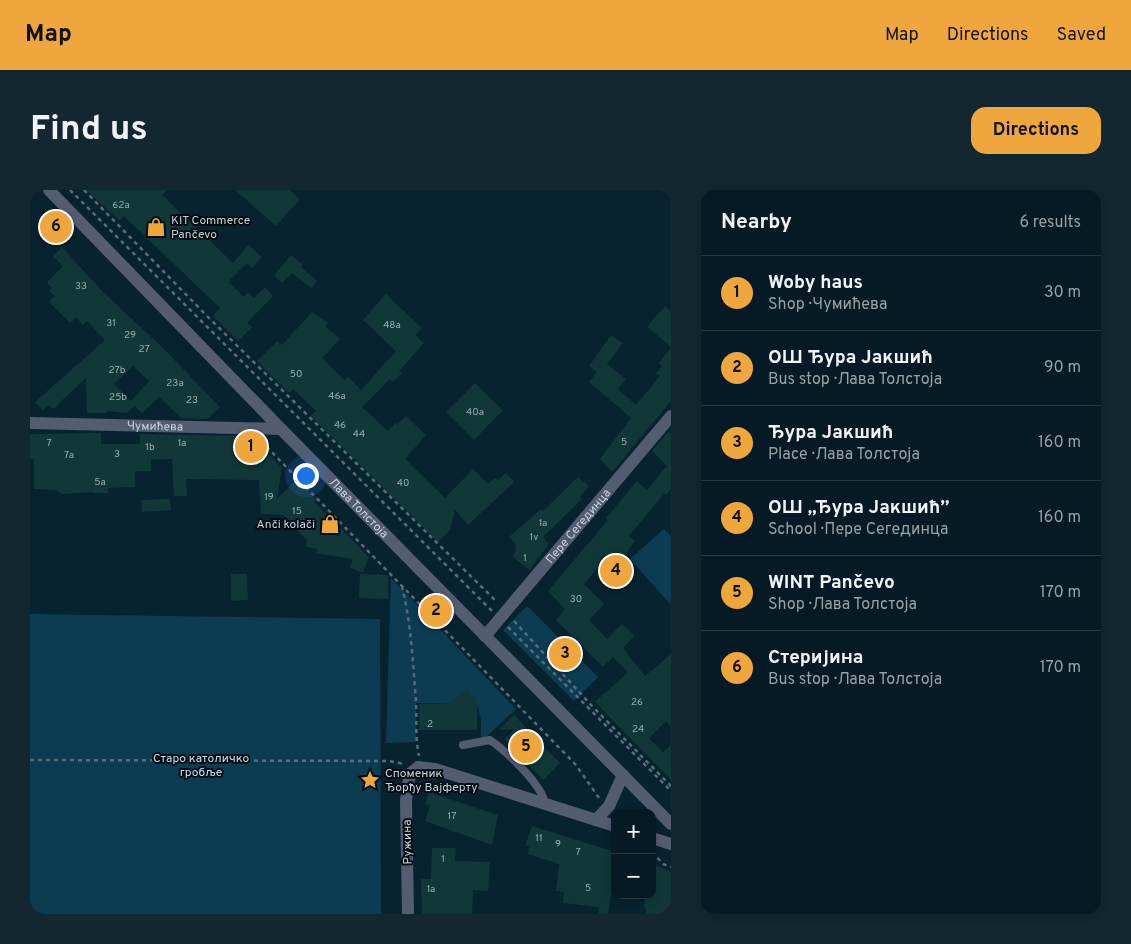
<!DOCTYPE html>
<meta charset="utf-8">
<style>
:root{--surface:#051a24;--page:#132731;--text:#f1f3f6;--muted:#97a1a6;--line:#263841;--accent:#efa73d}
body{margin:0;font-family:Overpass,sans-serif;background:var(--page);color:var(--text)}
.controls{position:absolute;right:15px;bottom:15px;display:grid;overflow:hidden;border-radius:10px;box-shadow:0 2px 8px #0003}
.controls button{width:45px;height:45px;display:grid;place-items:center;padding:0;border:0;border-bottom:1px solid var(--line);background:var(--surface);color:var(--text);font:25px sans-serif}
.you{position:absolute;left:275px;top:285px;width:18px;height:18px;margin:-12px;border:4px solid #fff;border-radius:50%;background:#1a73e8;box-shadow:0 0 0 8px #1a73e833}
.badge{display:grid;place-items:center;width:32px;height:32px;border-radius:50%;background:var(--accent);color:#111;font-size:16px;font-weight:700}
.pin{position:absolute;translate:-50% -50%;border:2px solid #fff;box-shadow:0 1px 5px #0006}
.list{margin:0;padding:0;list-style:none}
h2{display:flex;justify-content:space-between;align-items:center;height:65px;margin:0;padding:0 20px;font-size:21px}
h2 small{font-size:16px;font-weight:400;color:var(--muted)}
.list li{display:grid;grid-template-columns:32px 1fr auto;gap:15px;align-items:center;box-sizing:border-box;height:75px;padding:0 20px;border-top:1px solid var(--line)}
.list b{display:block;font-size:19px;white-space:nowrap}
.list p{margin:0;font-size:16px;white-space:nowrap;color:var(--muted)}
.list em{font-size:16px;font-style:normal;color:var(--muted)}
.map{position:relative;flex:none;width:641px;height:724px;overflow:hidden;border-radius:15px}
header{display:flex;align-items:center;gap:30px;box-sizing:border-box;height:70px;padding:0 25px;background:var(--accent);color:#111}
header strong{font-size:24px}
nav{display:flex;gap:28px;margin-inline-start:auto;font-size:18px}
.intro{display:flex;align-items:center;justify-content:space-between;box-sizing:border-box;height:120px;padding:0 30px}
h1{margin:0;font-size:35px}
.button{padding:12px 22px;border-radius:15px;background:var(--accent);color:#111;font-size:18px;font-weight:700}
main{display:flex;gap:30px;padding:0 30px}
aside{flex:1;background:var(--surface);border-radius:15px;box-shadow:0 2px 8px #0003}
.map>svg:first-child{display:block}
.green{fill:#0c3c52}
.building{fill:#113739;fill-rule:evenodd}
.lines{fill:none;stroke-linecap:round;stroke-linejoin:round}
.path{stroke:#576d79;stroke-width:2.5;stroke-dasharray:4 4;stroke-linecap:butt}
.service{stroke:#535d72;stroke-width:8}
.minor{stroke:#535d72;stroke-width:12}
.labels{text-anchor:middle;stroke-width:4;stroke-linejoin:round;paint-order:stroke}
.number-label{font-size:10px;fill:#98adb4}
.poi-label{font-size:12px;fill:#c5d4dd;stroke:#020b11;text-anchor:start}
.street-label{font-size:12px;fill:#c5d4dd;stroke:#020b11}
.park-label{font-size:12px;fill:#bfe1f4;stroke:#020b11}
</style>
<header>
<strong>Map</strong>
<nav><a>Map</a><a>Directions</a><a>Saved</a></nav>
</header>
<div class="intro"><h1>Find us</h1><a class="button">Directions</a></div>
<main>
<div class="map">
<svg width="641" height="724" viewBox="0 0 641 724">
<rect width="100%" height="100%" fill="#072330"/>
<path class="green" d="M634 339 641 346V415L600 369Z
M361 388 486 519 456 547H451V530L447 513H386V552L356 553Z
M497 416 568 487 544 511 473 440Z
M0 424 350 429 351 724H0Z"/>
<path class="building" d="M57 0H137L132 5 203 73 218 55 232 67 222 78 217 73 198 92 214 107 218 102 224 108 235 97 243 106 217 133 222 137 208 151 183 126 190 118 94 26 89 31Z
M205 0H260L270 9 246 36Z
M32 57 72 101 132 157 190 217 177 229 151 228 129 207 112 223 105 216 97 223 78 221 76 223H57L56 188 23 219 19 215 13 220 5 212 75 150 57 131 53 135 46 127 40 133 19 112 25 106 19 101 22 98 17 92 33 76 23 66ZM103 176 119 191 101 211 84 194Z
M261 65 273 75 271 77 287 91 281 98 262 83 252 93 244 86Z
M356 104 392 138 385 145 394 153 369 181 372 184 363 192 360 189 332 217 358 241 365 233 367 235 376 226 396 245 375 269 415 308 443 279 458 294 465 288 468 290 476 283 484 292 438 335 425 320 420 340 408 352 281 226 286 221 263 199 259 203 227 171 247 151 252 155 282 122 298 133 295 136 310 149 292 168 315 190 318 187 331 200 366 161 333 130Z
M635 116 641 121V157L617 137Z
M581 145 593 153 577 174 596 189 588 199 606 215 630 186 626 183 632 176 629 173 641 158V211L582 282 570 269 601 228 559 192 567 182 559 176Z
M445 193 473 220 444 250 416 222Z
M638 242 641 244V299L636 305 634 304 599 346 605 351 587 376 577 367 554 394 574 414 559 430 577 449 592 434 605 446 593 458 615 486 641 464V537L636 531 619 548 633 562 641 555V590L565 512 598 482 583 467 573 477 526 430 535 419 518 401 578 330 576 328 607 291 617 300 637 276 622 261Z
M71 243V254H110V244L222 246 252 278 247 309 266 290 277 300 287 310 284 312 339 367 333 383 320 378 323 369 291 364 286 363 287 359 276 357 277 350 253 325 231 324 229 290 156 289 157 306H144L142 269H121V281H105V297L78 298V303H63V302L32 304 26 300 4 299V269H0V244Z
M548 287 559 296 550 307 552 309 513 347 519 354 499 380 482 366 486 361 485 353 479 347 511 319 513 321Z
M140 309 141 320 112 322 111 310Z
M201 384H217L218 410 201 411Z
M330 384 358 385V409L329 408Z
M437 498 447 510V540H389V514L421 513Z
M484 525 530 573 513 590 474 549 485 539 469 540Z
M399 602 468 625 462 655 395 631 400 615 395 614Z
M502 636 585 662V681L578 724H568L569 717 533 713 534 702 526 701 529 674 498 664 499 656H495Z
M402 658H426L425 671 460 672 458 701 443 700 442 724H392L391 689H401Z
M622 674 641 682V724H616V718L614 717 616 705H622Z"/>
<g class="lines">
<path class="path" d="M40 0 462 421
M54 0 177 126 467 412
M231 251 546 575 569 608
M372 396C381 433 383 473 386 512 387 530 385 548 389 566
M484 431 562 516 641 596
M478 437 641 601
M0 570 359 571 374 574
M622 662 633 674 641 677"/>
<path class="service" d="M433 555 460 550C476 561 514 596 515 615"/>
<g class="minor">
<path id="s1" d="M19 0 251 239 641 634"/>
<path id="s2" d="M0 233 251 239"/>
<path id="s3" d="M455 446 641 226"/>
<path d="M566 630 579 616 593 585"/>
<path d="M622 648 641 654"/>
<path d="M378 724 376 611 379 589 382 582 388 577 405 579 585 636"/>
</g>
</g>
<defs>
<g id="shop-bare" transform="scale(1.5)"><path d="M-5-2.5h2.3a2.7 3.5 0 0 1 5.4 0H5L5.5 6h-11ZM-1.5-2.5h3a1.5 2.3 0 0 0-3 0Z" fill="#efa73d" stroke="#020b11" stroke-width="2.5" paint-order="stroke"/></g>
<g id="sight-bare" transform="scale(1.5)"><path d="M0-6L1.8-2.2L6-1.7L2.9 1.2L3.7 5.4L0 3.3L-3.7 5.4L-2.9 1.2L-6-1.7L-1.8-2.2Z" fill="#efa73d" stroke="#020b11" stroke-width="2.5" paint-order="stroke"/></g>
</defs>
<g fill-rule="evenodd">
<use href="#shop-bare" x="126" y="37"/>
<use href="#shop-bare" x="300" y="334"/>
<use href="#sight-bare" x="340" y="590"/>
</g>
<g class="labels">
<g class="number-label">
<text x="91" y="18">62a</text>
<text x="51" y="99">33</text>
<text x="81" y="136">31</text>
<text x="362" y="138">48a</text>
<text x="100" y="148">29</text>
<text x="114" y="162">27</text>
<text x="87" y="183">27b</text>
<text x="266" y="187">50</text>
<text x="145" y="196">23a</text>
<text x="307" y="209">46a</text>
<text x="88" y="210">25b</text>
<text x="162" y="213">23</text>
<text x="445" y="225">40a</text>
<text x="310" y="238">46</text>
<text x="329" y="247">44</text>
<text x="594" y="255">5</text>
<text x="19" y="256">7</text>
<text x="152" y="256">1a</text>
<text x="120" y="260">1b</text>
<text x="87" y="267">3</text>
<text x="39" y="268">7a</text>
<text x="70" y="295">5a</text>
<text x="373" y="296">40</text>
<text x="239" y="310">19</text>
<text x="267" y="324">15</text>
<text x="513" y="336">1a</text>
<text x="504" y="350">1v</text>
<text x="495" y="371">1</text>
<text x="546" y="412">30</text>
<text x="607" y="515">26</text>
<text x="400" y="537">2</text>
<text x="608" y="542">24</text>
<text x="422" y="629">17</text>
<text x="509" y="651">11</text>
<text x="528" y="657">9</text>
<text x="548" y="665">7</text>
<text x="413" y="672">1</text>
<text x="558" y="701">5</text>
<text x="401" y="702">1a</text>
</g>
<g class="poi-label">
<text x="141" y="34">KIT Commerce<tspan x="141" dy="14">Pančevo</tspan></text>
<text x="285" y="338" text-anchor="end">Anči kolači</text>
<text x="355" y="587">Споменик<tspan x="355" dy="14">Ђорђу Вајферту</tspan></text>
</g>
<g class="street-label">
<text dy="4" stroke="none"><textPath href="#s2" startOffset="125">Чумићева</textPath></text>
<text dy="4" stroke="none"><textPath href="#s1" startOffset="444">Лава Толстоја</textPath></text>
<text dy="4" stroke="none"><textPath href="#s3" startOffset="144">Пере Сегединца</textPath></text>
<text transform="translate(377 652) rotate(-91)" y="4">Ружина</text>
</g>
<g class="park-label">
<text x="171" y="572">Старо католичко<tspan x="171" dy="14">гробље</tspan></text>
</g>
</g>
</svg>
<div class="controls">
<button>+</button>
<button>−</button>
</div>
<div class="you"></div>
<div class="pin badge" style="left:221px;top:257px">1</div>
<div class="pin badge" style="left:406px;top:421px">2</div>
<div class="pin badge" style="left:535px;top:464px">3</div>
<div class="pin badge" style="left:586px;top:381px">4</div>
<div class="pin badge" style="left:496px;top:557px">5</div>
<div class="pin badge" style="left:26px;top:37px">6</div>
</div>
<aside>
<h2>Nearby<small>6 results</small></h2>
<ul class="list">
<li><span class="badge">1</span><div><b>Woby haus</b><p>Shop · Чумићева</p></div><em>30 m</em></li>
<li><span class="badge">2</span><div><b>ОШ Ђура Јакшић</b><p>Bus stop · Лава Толстоја</p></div><em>90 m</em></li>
<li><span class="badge">3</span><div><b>Ђура Јакшић</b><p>Place · Лава Толстоја</p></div><em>160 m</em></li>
<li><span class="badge">4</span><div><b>ОШ „Ђура Јакшић”</b><p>School · Пере Сегединца</p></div><em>160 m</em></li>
<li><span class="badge">5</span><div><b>WINT Pančevo</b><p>Shop · Лава Толстоја</p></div><em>170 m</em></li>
<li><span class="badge">6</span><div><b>Стеријина</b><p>Bus stop · Лава Толстоја</p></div><em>170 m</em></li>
</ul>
</aside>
</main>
